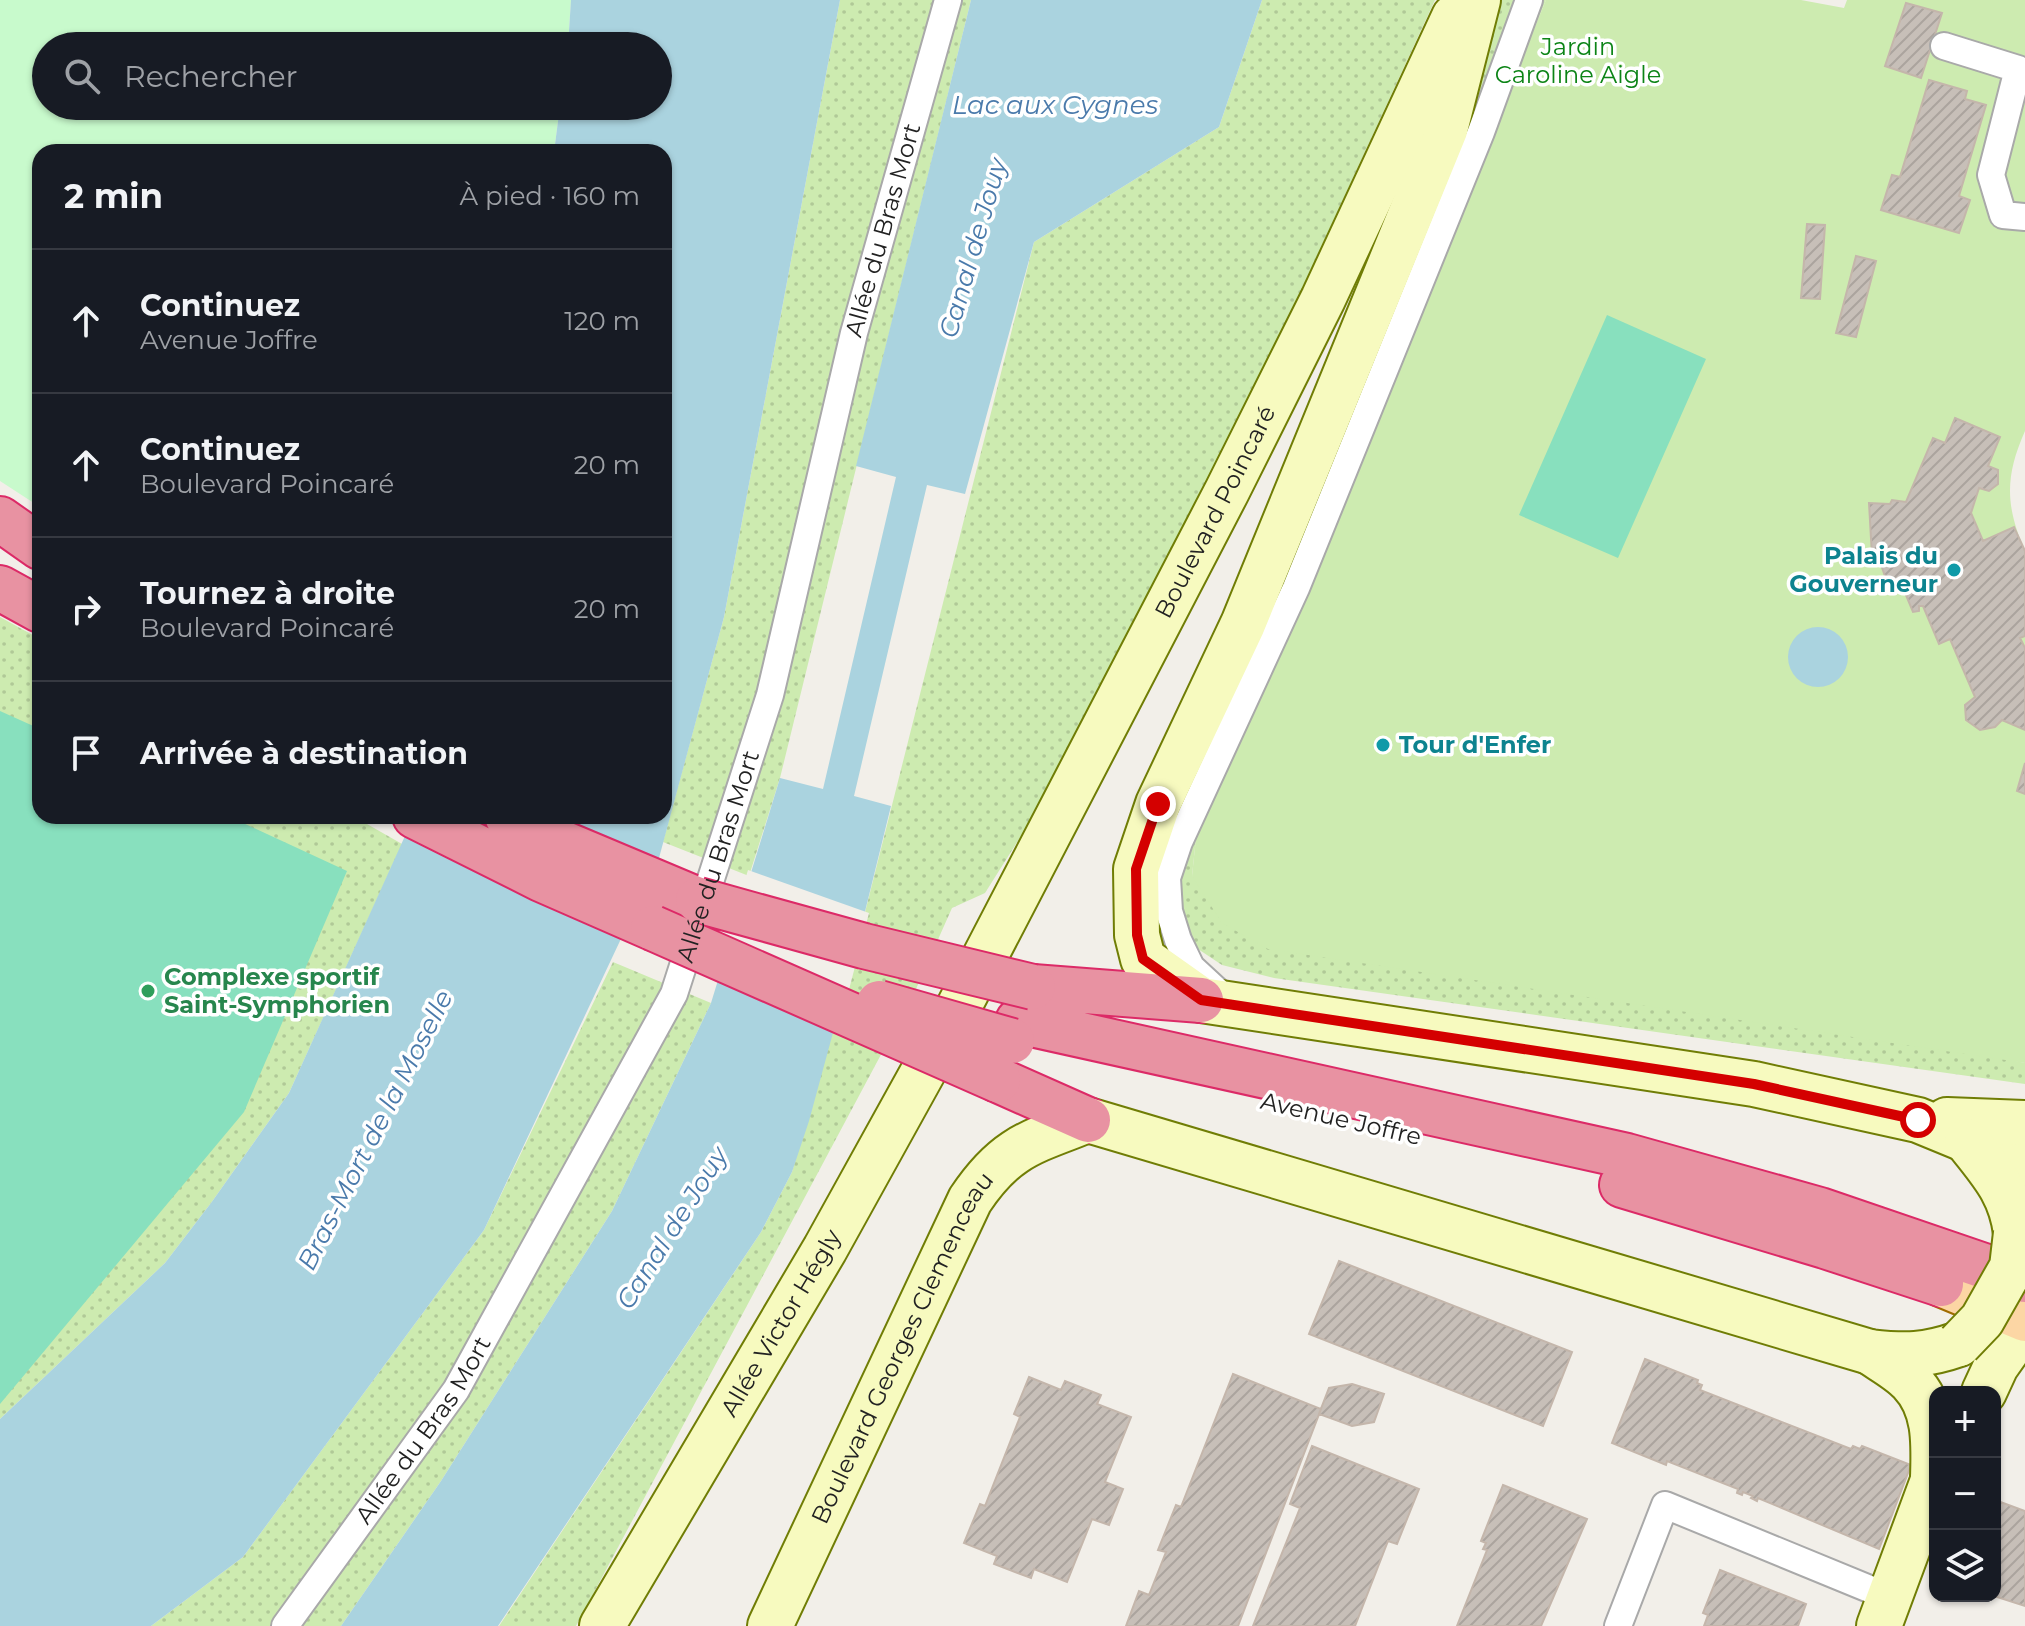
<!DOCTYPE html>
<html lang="fr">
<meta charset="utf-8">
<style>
:root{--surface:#171b24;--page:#20242c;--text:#f1f3f6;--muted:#9ea1a6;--line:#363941}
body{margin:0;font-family:Montserrat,sans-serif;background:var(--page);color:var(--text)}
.controls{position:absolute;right:24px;bottom:24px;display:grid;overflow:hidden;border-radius:16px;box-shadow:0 2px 6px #0004}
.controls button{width:72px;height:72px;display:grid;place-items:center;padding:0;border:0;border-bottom:2px solid var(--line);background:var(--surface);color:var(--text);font:40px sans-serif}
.stop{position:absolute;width:24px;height:24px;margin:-18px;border:6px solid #d40000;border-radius:50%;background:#fff}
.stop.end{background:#d40000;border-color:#fff;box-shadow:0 2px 8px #0008}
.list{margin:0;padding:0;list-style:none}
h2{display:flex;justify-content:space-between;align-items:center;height:104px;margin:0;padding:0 32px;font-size:34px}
h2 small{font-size:26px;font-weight:400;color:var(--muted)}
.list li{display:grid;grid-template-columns:52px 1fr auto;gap:24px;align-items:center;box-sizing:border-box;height:144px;padding:0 32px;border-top:2px solid var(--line)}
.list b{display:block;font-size:30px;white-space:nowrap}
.list p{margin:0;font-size:26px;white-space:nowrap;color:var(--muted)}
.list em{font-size:26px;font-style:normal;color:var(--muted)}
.icon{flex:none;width:44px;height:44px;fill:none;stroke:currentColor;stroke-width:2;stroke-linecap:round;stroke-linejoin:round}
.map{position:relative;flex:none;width:2025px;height:1626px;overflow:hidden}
.search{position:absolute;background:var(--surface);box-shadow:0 2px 6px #0004;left:32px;top:32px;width:640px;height:88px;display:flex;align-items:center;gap:20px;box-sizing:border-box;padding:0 28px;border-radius:44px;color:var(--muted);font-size:30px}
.panel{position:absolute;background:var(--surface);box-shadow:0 2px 6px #0004;left:32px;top:144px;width:640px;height:680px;border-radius:24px}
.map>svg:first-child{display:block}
.grass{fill:url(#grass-dots)}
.park{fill:#c8facc}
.garden{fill:#cdebb0}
.pitch{fill:#88e0be}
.water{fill:#aad3df}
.pier{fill:#f2efe9}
.building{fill:url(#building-hatch);stroke:#c4b6ab;stroke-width:2}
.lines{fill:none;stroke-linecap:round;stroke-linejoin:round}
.lane-casing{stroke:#a9a9a9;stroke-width:30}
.secondary-casing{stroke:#707d05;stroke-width:48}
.primary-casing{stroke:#a06b00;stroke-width:48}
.highway-casing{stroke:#dc2a67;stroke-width:48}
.lane{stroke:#fff;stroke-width:26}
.secondary{stroke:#f7fabf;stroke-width:44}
.primary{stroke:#fcd6a4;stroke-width:44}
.highway{stroke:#e892a2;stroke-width:44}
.secondary-bridge-casing{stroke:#707d05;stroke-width:48;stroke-linecap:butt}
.highway-bridge-casing{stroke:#dc2a67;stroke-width:48;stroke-linecap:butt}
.secondary-bridge{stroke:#f7fabf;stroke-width:44}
.highway-bridge{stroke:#e892a2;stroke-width:44}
.route{stroke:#d40000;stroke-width:10}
.culture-dot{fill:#0f9aa8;stroke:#fff;stroke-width:3}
.leisure-dot{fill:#2e9e5b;stroke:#fff;stroke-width:3}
.labels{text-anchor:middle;stroke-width:7;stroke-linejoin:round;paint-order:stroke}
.park-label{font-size:24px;fill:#0c8416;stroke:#fff}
.street-label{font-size:24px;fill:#222;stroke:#fff}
.culture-label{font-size:24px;font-weight:bold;fill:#0d838f;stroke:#fff;text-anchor:end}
.leisure-label{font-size:24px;font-weight:bold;fill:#27864d;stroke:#fff;text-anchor:start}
.water-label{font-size:26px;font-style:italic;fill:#4a7aab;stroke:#fff}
</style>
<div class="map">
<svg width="2025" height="1626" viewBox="0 0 2025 1626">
<defs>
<pattern id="grass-dots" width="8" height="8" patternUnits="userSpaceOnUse" patternTransform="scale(2)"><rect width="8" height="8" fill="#cdebb0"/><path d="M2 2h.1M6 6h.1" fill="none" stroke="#b0c997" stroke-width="1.8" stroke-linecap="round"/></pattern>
<pattern id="building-hatch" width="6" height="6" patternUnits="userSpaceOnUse" patternTransform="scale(2)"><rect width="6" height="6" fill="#c7bfb8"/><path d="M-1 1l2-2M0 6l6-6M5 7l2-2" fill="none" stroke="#aba49e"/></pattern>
</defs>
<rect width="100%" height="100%" fill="#f2efe9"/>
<path class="grass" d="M840 0H971L780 778 749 876 663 842 724 617Z
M1262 0H1435L1161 594 1043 801 985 893 952 908 916 989 576 1626H499L761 1232 792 1172 856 948 1034 242 1219 127Z
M1489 0H1546L1249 714 1197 828 1192 876 2025 1063V1084L1274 978 1222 965 1186 941 1156 905Z
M0 617 40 639V816H353L402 844 289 1093 211 1203 165 1263 0 1419Z
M613 962 711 1003 612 1211 441 1481 341 1626H151L243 1557 484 1230Z"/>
<path class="park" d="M0 0H571L568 46H46V106H560L554 152H40V507L0 481Z"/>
<path class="garden" d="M1546 0H1801L1844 8 1847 0H2025V431C2005 476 2005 505 2025 551V1063L1268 949 1222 923 1192 876 1197 828 1249 714Z"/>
<path class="pitch" d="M1607 315 1706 359 1618 558 1519 515Z
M0 711 40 729V816H228L347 871 244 1112 0 1404Z"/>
<path class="water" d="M571 0H840L724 617 659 858 484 1230 243 1557 151 1626H0V1419L165 1263 211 1203 289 1093 414 816H664V152H554L560 106H658V46H568Z
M971 0H1262L1219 127 1034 242 965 494 927 485 854 796 891 806 856 948 809 1121 792 1172 761 1232 498 1626H341L441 1481 612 1211 711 1003 780 778 823 789 896 477 856 466Z
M1788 657a30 30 0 1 1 60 0a30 30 0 1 1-60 0Z"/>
<path class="pier" d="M748 870 869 913 839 1028 715 977Z"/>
<path class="building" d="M1906 3 1942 13 1921 78 1885 66Z
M1929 80 1967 91 1965 99 1986 105 1959 196 1970 200 1959 233 1881 210 1892 175 1900 177Z
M1807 224 1825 225 1820 299 1801 298Z
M1856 256 1876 261 1856 337 1836 333Z
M1955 418 2000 437 1988 466 1998 470V484L1989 491 1979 488 1971 513 1983 541 2014 527 2025 551V636L2020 638 2025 648V730L2002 720 1995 727 1980 730 1966 720 1965 705 1975 697 1950 639 1939 644 1923 606H1919V611L1913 612 1901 583 1888 585 1878 556H1872L1869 503 1890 504 1892 500 1906 502 1933 438 1945 443Z
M2025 763V794L2017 791Z
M1339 1261 1572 1352 1543 1426 1309 1334Z
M1645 1359 1698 1380 1697 1383 1702 1385 1700 1390 1851 1449 1853 1446 1860 1449 1862 1446 1911 1465 1879 1549 1758 1498 1757 1501 1751 1498 1753 1496 1743 1492 1742 1495 1737 1493 1738 1489 1667 1461 1666 1465 1612 1443Z
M1233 1374 1321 1409 1238 1626H1126L1139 1591 1149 1595 1166 1552 1158 1550 1176 1505 1181 1507Z
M1029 1377 1061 1390 1065 1381 1101 1395 1097 1404 1131 1417 1105 1482 1123 1489 1109 1525 1092 1519 1067 1582 1034 1569 1031 1578 994 1564 997 1556 964 1543 980 1504 985 1506 1020 1417 1014 1414Z
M1352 1384 1384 1394 1374 1422 1352 1426 1319 1414 1329 1388Z
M1312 1446 1419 1489 1397 1544 1388 1541 1355 1626H1253L1300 1508 1290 1504Z
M1503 1485 1587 1519 1541 1626H1457L1487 1550 1483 1549 1486 1543 1481 1541Z
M1995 1500 2025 1511V1606L1994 1596Z
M1720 1570 1806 1604 1798 1626H1704L1708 1615 1703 1613Z"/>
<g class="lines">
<g class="lane-casing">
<g id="lane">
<path d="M1944 46 2018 69 1991 175 2003 215 2025 217"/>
<path d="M1217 991 1191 967 1178 940 1169 911 1167 878 1179 842 1296 588 1481 132 1529 0"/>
<path id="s1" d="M285 1626 456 1390 674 994 770 695 854 333 948 0"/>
<path d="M1618 1626 1665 1505 1889 1597"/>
</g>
</g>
<g class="secondary-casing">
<g id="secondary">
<path d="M1478 0 1445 130 1243 624 1158 804 1136 869 1137 935 1143 959 1201 1000 1754 1084 1918 1120 2025 1164"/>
<path d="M1947 1120 2025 1123"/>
<path d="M1967 1141C1991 1172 2011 1192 2016 1233"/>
<path d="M1870 1352C1883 1361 1900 1370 1911 1382 1936 1408 1934 1444 1933 1478"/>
<path d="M1984 1392 1996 1366 2025 1325"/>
<path id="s2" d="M602 1626 825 1249 954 1016 1227 491 1323 299 1454 17"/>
<path id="s3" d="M770 1626 970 1200C1006 1146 1032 1142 1088 1120L1870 1352C1906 1356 1925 1356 1959 1344"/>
<path d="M1879 1626 1935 1475"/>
</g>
</g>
<g class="primary-casing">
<path id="primary" d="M1941 1284 2025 1319"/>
</g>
<g class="highway-casing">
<path id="highway" d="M0 519 40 547
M0 588 40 610
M415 816 541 879 653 928
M507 816 548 837 698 900
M1033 987 1201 1000
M1018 1021 1627 1156 1820 1210 2025 1280
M998 1080 1088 1120
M1622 1185 1825 1246 1941 1284"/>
</g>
<use href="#lane" class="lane"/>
<use href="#secondary" class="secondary"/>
<use href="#primary" class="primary"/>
<use href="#highway" class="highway"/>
<g class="secondary-bridge-casing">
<path id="secondary-bridge" d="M1959 1344 1982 1320 2012 1267 2016 1233"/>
</g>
<g class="highway-bridge-casing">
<path id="highway-bridge" d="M698 900 864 946 1033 987
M653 928 998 1080
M879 1003 1012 1041"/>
</g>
<use href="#secondary-bridge" class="secondary-bridge"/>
<use href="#highway-bridge" class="highway-bridge"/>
</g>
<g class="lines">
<path class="route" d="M1158 804 1136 869 1137 935 1143 959 1201 1000 1754 1084 1918 1120"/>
</g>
<g class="culture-dot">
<circle cx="1954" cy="570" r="8"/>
<circle cx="1383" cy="745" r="8"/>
</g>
<circle class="leisure-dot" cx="148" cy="991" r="8"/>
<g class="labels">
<g class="park-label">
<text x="1578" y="55">Jardin<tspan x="1578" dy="28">Caroline Aigle</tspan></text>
</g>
<g class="street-label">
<text dy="8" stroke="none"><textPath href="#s1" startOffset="1536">Allée du Bras Mort</textPath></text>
<text dy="8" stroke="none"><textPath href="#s2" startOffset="1272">Boulevard Poincaré</textPath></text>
<text dy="8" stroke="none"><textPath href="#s1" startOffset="888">Allée du Bras Mort</textPath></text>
<text transform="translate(1341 1119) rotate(13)" y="8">Avenue Joffre</text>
<text dy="8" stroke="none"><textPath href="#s2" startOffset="352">Allée Victor Hégly</textPath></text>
<text dy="8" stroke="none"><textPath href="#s3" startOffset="308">Boulevard Georges Clemenceau</textPath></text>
<text dy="8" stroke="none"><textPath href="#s1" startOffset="240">Allée du Bras Mort</textPath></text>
</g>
<g class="culture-label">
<text x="1938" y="564">Palais du<tspan x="1938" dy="28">Gouverneur</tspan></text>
<text x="1399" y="753" text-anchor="start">Tour d'Enfer</text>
</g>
<g class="leisure-label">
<text x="164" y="985">Complexe sportif<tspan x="164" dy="28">Saint-Symphorien</tspan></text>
</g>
<g class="water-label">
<text x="1055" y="114">Lac aux Cygnes</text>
<text transform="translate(973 248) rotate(-74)" y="9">Canal de Jouy</text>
<text transform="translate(375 1130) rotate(-63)" y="9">Bras-Mort de la Moselle</text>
<text transform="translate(672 1228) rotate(-58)" y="9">Canal de Jouy</text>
</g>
</g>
</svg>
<div class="controls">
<button>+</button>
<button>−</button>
<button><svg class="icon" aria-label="layers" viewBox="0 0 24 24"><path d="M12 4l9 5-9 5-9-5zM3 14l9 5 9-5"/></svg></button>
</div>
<div class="stop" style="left:1918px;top:1120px"></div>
<div class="stop end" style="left:1158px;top:804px"></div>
<div class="search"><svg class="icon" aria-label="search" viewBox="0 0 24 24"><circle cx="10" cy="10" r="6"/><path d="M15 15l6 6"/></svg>Rechercher</div>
<section class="panel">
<h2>2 min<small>À pied · 160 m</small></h2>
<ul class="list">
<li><svg class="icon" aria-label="ahead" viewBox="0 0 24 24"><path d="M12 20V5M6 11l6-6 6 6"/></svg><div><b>Continuez</b><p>Avenue Joffre</p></div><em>120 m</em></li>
<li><svg class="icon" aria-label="ahead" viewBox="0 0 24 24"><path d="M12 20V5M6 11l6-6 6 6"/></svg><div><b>Continuez</b><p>Boulevard Poincaré</p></div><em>20 m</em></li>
<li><svg class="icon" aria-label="right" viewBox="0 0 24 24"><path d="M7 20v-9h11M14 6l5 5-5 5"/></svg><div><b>Tournez à droite</b><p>Boulevard Poincaré</p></div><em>20 m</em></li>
<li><svg class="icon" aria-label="arrive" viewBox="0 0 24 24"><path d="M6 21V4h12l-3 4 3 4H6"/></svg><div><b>Arrivée à destination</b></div></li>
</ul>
</section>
</div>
